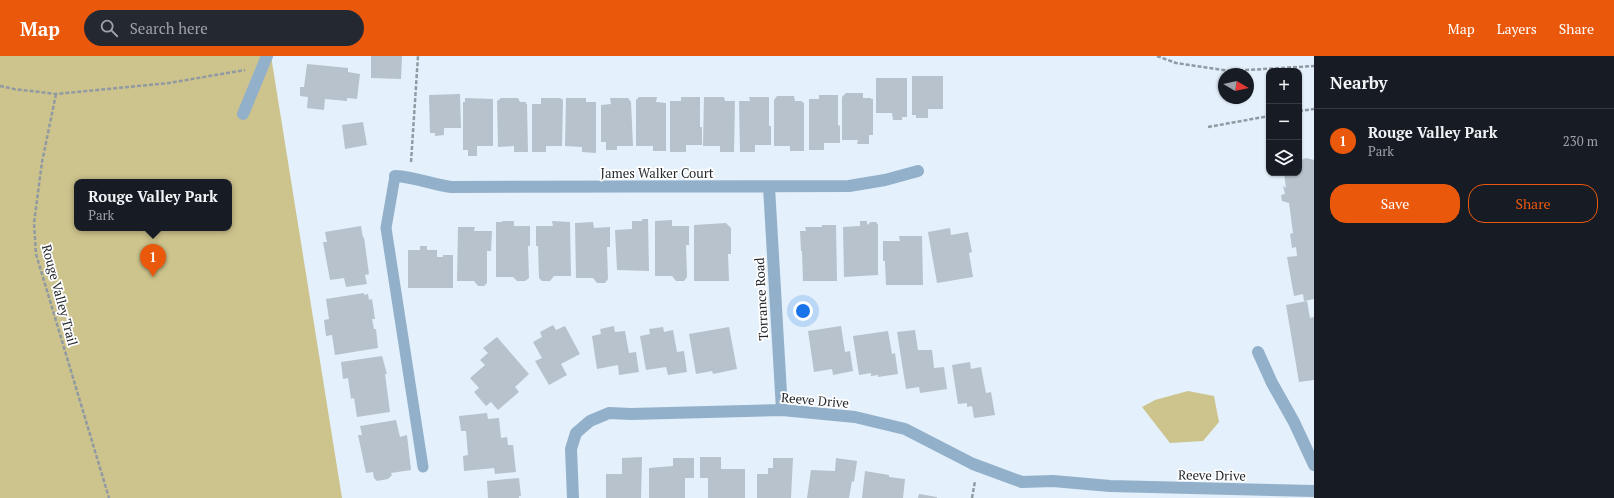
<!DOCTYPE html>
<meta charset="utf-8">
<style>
:root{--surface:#171b24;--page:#242831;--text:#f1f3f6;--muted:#9ea1a6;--line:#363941;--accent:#ea580c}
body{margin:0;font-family:"PT Serif",serif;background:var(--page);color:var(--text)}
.controls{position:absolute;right:12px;top:12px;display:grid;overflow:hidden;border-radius:8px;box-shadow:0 1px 3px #0004}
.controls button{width:36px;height:36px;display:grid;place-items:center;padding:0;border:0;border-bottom:1px solid var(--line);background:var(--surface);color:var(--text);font:20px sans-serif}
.compass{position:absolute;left:1218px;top:12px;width:36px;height:36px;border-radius:50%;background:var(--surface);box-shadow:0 1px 3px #0004;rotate:99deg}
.you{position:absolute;left:803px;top:255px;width:14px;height:14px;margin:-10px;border:3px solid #fff;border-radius:50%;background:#1a73e8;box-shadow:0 0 0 6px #1a73e833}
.badge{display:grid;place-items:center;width:26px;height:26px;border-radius:50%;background:var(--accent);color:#fff;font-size:13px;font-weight:700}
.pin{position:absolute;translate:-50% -33px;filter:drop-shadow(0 1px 2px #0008)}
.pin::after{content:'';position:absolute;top:21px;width:14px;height:12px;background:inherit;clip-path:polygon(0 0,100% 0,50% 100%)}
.popup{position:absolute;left:74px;top:123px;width:158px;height:52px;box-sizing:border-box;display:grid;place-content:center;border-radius:8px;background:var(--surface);filter:drop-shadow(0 1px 3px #0005);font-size:13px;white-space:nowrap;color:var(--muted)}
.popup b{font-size:15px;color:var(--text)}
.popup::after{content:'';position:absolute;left:50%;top:100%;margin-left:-8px;border:8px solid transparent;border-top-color:var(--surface)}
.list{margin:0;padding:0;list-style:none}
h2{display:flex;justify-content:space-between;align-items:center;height:52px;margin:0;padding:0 16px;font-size:17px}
h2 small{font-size:13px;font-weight:400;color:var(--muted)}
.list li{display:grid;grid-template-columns:26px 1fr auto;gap:12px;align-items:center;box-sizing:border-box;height:64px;padding:0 16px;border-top:1px solid var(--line)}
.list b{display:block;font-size:15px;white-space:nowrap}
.list p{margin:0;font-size:13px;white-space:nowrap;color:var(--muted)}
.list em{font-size:13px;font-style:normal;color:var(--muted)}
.actions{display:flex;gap:8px;padding:12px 16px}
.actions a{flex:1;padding:9px 0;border:1px solid var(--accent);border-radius:16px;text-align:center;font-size:14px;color:var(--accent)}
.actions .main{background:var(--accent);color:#fff}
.icon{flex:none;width:22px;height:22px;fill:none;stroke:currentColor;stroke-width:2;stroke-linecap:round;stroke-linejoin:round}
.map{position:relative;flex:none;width:1314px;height:442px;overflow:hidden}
header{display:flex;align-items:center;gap:24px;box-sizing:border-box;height:56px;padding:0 20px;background:var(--accent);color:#fff}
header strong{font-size:19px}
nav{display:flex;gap:22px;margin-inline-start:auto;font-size:14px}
.search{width:280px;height:36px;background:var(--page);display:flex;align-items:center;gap:10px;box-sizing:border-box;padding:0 14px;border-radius:22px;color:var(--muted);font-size:15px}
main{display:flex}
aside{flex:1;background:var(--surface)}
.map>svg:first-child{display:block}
.green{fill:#cdc38c;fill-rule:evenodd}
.building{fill:#b7c2cc}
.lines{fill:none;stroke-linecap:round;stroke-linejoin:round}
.path{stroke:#919aa2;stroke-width:2.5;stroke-dasharray:4 2;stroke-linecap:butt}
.lane{stroke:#92b0ca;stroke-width:11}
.street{stroke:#92b0ca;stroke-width:12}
.labels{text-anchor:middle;stroke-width:3.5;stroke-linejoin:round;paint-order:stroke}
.street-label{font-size:13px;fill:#262a2e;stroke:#fff}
</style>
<header>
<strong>Map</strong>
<div class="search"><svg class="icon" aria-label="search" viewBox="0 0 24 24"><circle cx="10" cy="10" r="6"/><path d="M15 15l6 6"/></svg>Search here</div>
<nav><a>Map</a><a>Layers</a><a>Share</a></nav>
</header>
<main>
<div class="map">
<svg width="1314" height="442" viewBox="0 0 1314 442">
<rect width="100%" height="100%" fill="#e4f0fb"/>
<path class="green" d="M0 0H271L342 442H0ZM77 126H229V172H77Z
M1188 335 1214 340 1219 366 1203 385 1170 387 1142 351 1155 344Z"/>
<path class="building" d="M371 0H402L401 23 371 22Z
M307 8 348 12V16L360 18 357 43 347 42V45L325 43 324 54 307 52 308 41 300 40V31H304Z
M912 20H943V53H928V62H916V59H912Z
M876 22H907V61H902V64H893L892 57H876Z
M846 37H863V42H871V43H873V79H869V88H857L858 84H842V41Z
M460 38 461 72H444V79L435 80V77H430L429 39Z
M819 39H838V69L840 70V87H824V94H809V43H819Z
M777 40H794L795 45H802V46L804 47V95H790V90H774V44Z
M639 41H657L656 46 666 47V95H653V90H636V44Z
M681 41H700V71H702V89H686V96H670V45H681Z
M704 41H724L725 45H735L734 96H720V90H703Z
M749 41H769V70H771V89H755V96H740L739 45H750Z
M465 42 493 43V90H477V100H468V94H463V46H465Z
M501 42H518L520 46H526V48H527L528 96H514V90L498 91 497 45Z
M541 42H560L563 44 562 90H546V96H532V48H541Z
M566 42H586V46H596V97L582 96V91L565 90Z
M610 42H628L631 46 633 90H617V94H606V86H601V49L611 48Z
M363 66 367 89 345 93 342 69Z
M1306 102 1314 104V243L1304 245 1303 238 1294 240 1287 201 1297 200 1296 191 1292 192 1290 178 1293 177 1289 147 1282 145 1281 139 1285 138 1283 130 1286 132 1284 117H1299V107L1301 104Z
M642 163H648L649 215 617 214 615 174 632 173V165H642Z
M672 164V170H689V189H686L687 221 684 225H676L672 220H655V165Z
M502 165H514V170H530V190H528L529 222 525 225H517L513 221H496V166H502Z
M552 165 570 166 571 220H554L550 225H542L539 222 538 190H536V170H553Z
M860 165H867V169L871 166H876L878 169V219L844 221 843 171 860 170Z
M593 166 594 172 610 171V191H607L608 223 605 227H597L593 222H576L575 167Z
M726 167 731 172V198H728L729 225H694V169Z
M822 169H836L837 225H803L802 195H801L800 175H806L805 171H822Z
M361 170 363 182 364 181 369 218 365 219 367 228 346 231 344 222 330 224 323 186H327L325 176Z
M458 171H475L474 175H492L491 195H487V227L484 230H478L474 225H457Z
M950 172 951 179 968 176 972 196 969 197 973 221 937 227 928 176Z
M899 180H922L923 229H886L885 205H883V185H900Z
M420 190H427V194H437V201H443V199H453V232H408V194H420Z
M364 237V239L368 238 369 244 372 243 375 263H372L374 273H376L378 292 335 299 332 279 326 280 324 264 329 263 326 243Z
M1307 245 1310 262 1314 261V324L1299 326 1286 249Z
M553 269 556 274 565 270 580 298 561 308 567 319 549 329 535 305 542 302 533 286 542 281 540 276Z
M614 270 615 276 625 275 629 297 636 296 639 316 619 319 618 309 597 313 592 280 601 278 600 273Z
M841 270 845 296 850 295 853 315 833 319 832 313 814 316 808 275Z
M663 271 664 276 673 274 677 296 684 295 687 316 668 319 666 311 646 314 640 280 650 278 649 273Z
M729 271 737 313 713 318 712 315 696 318 689 278Z
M915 274 918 294H932L934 312 944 311 947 333 920 337 919 331 906 333 897 276Z
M888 275 892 298 895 297 898 318 878 321V319L871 320V317L859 319 853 280Z
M497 281 529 318 515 331 519 336 498 354 491 346 486 350 474 336 479 332 470 322 485 309 480 304 488 297 483 292Z
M382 300 387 318H385L390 356 357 361 354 342 351 343 348 322 343 323 341 306Z
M970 306 971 313 981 311 986 337 991 336 995 359 974 362 972 350 967 351V347L958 348 952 309Z
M487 357 488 363 499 362 501 382 507 381 508 389H513L516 416 495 418 494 412 464 415 463 400 468 399 466 375H461L459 360Z
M396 364 400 381 407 379 411 414 391 417 392 419 388 423 377 425 374 422 373 416 366 417 358 379H362L360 370Z
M642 401 641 442H606V418H622V402Z
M700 401H721V413H745V442H708V422H700Z
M673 402H694V422H685V442H649V412L673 410Z
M773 402H793L791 442H757V418H768V412H773Z
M836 402 857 405 854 426 852 425 849 442H807L811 414 835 415Z
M865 415 889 419V421L905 423 903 442H862Z
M519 422 521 440H519V442H488L487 425Z
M919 438 937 441V442H918Z"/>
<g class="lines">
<path class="path" d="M1157 0 1176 7 1230 15 1314 10
M0 30 14 33 56 38 169 27 245 14
M56 38 42 106 34 167 36 198 109 442
M1299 55 1314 53
M1208 71 1269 60
M411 106 418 0
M972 442 975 425"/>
<path class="lane" d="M395 120 386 172 423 411"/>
<path class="street" d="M243 58 267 0
M395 120C414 121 432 128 451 131L849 130 885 124 918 115
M769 131 782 354
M1258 296 1272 327 1294 366 1314 409
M573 442 571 393 576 377 590 365 609 357 631 358 782 354 855 361 905 373 973 408 1022 426 1053 425 1110 430 1314 435"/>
</g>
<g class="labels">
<g class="street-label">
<text x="657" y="122">James Walker Court</text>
<text transform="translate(60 239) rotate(75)" y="5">Rouge Valley Trail</text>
<text transform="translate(761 243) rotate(-93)" y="5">Torrance Road</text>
<text transform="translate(815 344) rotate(5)" y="5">Reeve Drive</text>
<text transform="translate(1212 419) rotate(1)" y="5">Reeve Drive</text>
</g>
</g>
</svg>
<div class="controls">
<button>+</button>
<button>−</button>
<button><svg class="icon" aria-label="layers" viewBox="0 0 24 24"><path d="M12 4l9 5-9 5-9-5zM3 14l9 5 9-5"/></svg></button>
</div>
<svg class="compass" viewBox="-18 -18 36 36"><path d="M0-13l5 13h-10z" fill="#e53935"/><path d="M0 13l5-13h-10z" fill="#9ea1a6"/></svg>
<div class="you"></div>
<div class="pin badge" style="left:153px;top:221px">1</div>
<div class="popup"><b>Rouge Valley Park</b>Park</div>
</div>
<aside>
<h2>Nearby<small></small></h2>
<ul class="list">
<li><span class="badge">1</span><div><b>Rouge Valley Park</b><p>Park</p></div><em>230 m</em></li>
</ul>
<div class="actions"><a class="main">Save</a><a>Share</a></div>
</aside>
</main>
